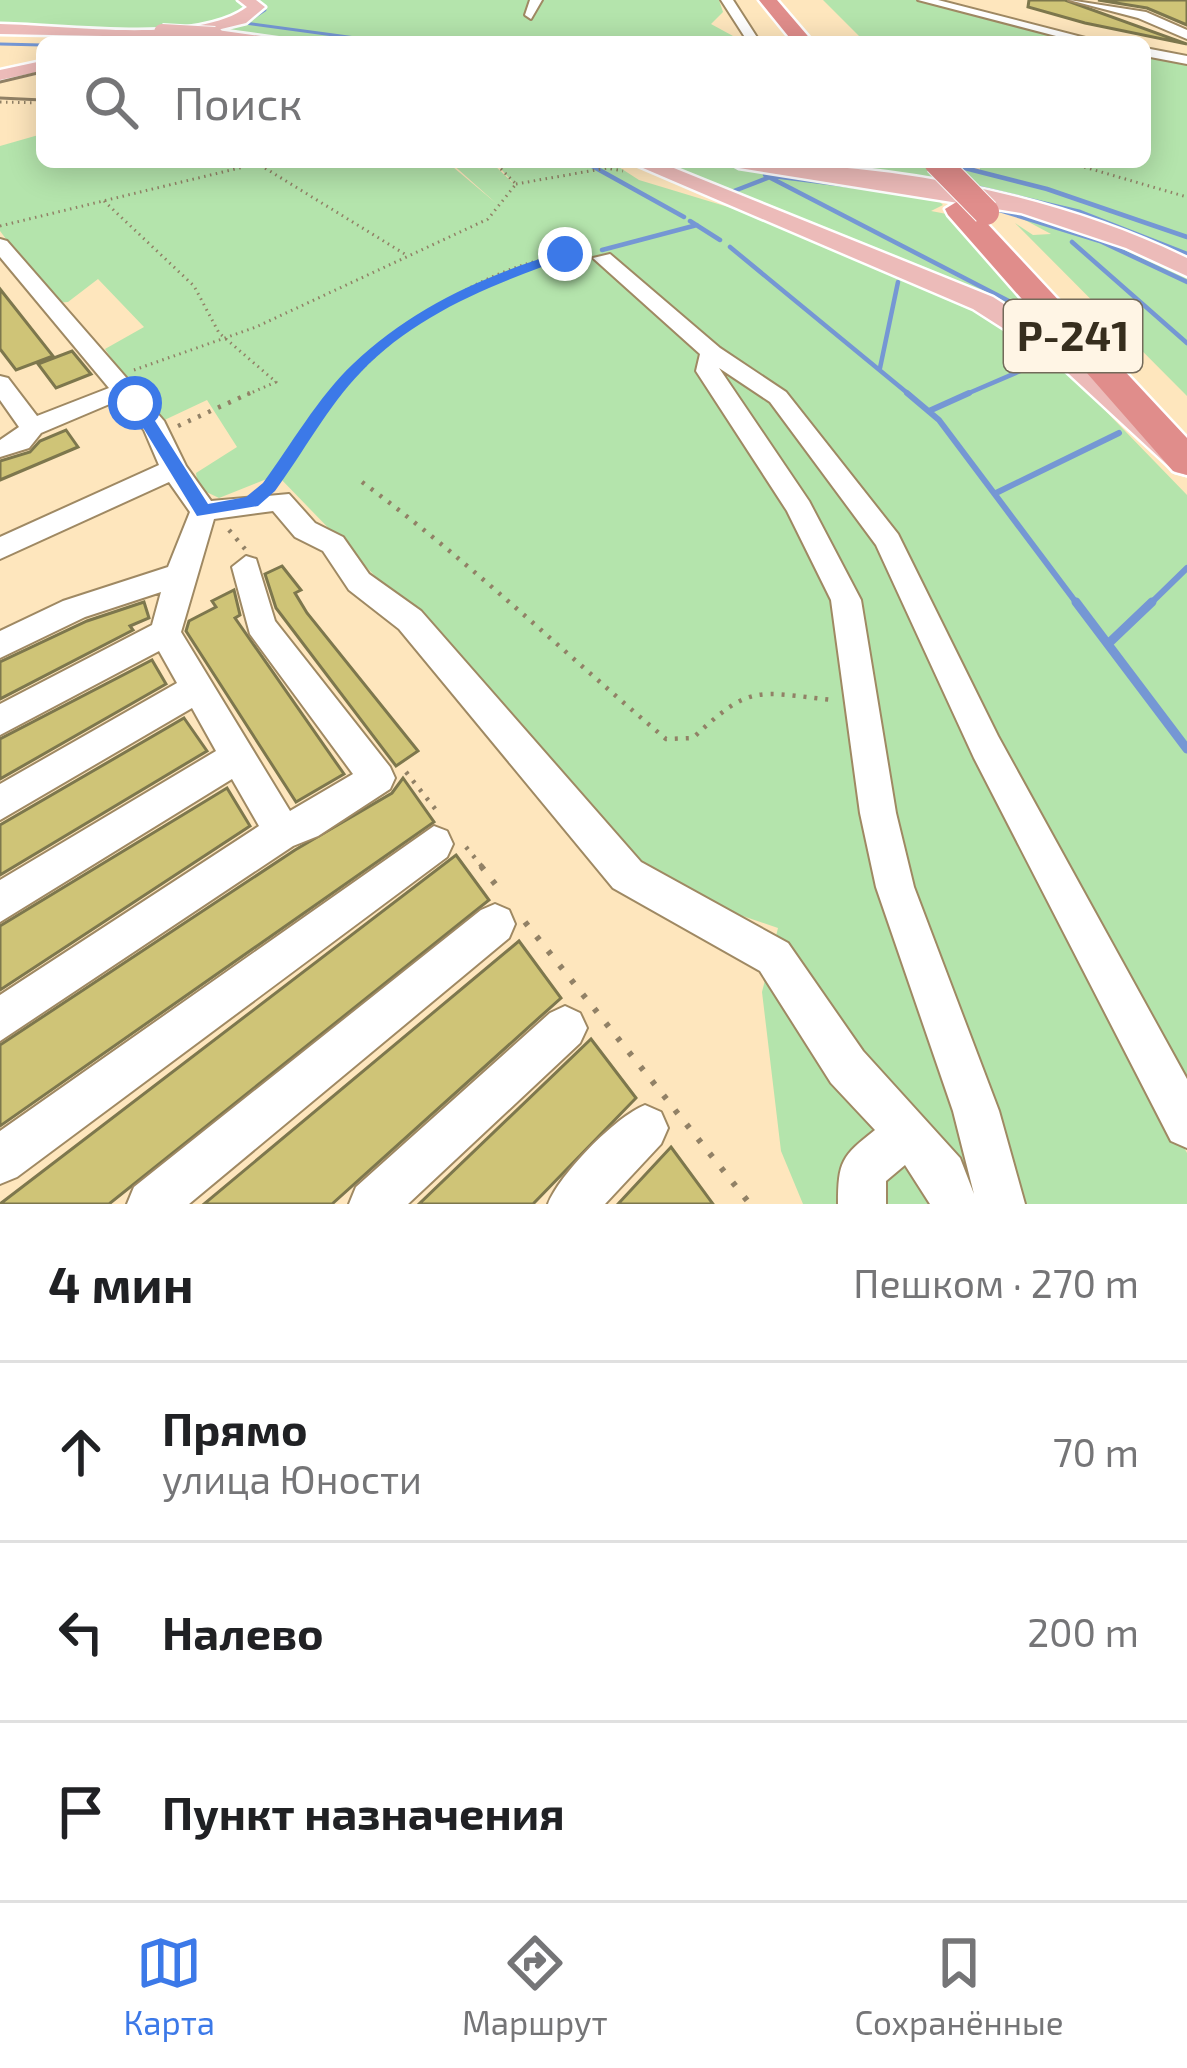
<!DOCTYPE html>
<html lang="ru">
<meta charset="utf-8">
<style>
:root{--surface:#fff;--page:#f2f2f2;--text:#202124;--muted:#757577;--line:#e0e0e0;--accent:#3c79e8}
body{margin:0;font-family:"Exo 2",sans-serif;background:var(--page);color:var(--text)}
.stop{position:absolute;width:36px;height:36px;margin:-27px;border:9px solid #3c79e8;border-radius:50%;background:#fff}
.stop.end{background:#3c79e8;border-color:#fff;box-shadow:0 3px 12px #0008}
.list{margin:0;padding:0;list-style:none}
h2{display:flex;justify-content:space-between;align-items:center;height:156px;margin:0;padding:0 48px;font-size:51px}
h2 small{font-size:39px;font-weight:400;color:var(--muted)}
.list li{display:grid;grid-template-columns:78px 1fr auto;gap:36px;align-items:center;box-sizing:border-box;height:180px;padding:0 48px;border-top:3px solid var(--line)}
.list b{display:block;font-size:45px;white-space:nowrap}
.list p{margin:0;font-size:39px;white-space:nowrap;color:var(--muted)}
.list em{font-size:39px;font-style:normal;color:var(--muted)}
.icon{flex:none;width:66px;height:66px;fill:none;stroke:currentColor;stroke-width:2;stroke-linecap:round;stroke-linejoin:round}
.map{position:relative;flex:none;width:1187px;height:1204px;overflow:hidden}
.search{position:absolute;background:var(--surface);box-shadow:0 6px 30px #0003;left:36px;right:36px;top:36px;height:132px;display:flex;align-items:center;gap:30px;box-sizing:border-box;padding:0 42px;border-radius:18px;color:var(--muted);font-size:45px}
.sheet{height:696px;background:var(--surface)}
nav{display:flex;justify-content:space-around;align-items:center;box-sizing:border-box;height:168px;border-top:3px solid var(--line);background:var(--surface);font-size:33px;color:var(--muted)}
nav a{display:grid;justify-items:center;gap:6px}
nav .on{color:var(--accent)}
.map>svg:first-child{display:block}
.green{fill:#b4e4ac}
.lines{fill:none;stroke-linecap:round;stroke-linejoin:round}
.stream-far3{stroke:#7597d4;stroke-width:3}
.stream-far2{stroke:#7597d4;stroke-width:4.5}
.stream-far1{stroke:#7597d4;stroke-width:6}
.stream{stroke:#7597d4;stroke-width:9}
.building{fill:#cfc477;stroke:#7d774d;stroke-width:3}
.minor-casing{stroke:#9f8963;stroke-width:4}
.major-casing{stroke:#fff;stroke-width:5}
.highway-casing{stroke:#fff;stroke-width:5}
.path-far2{stroke:#918166;stroke-width:3;stroke-dasharray:1.5 4.5;stroke-linecap:butt}
.path-far1{stroke:#918166;stroke-width:4.5;stroke-dasharray:3 8;stroke-linecap:butt}
.path{stroke:#918166;stroke-width:6;stroke-dasharray:4.5 14;stroke-linecap:butt}
.minor{fill:#fff;fill-rule:evenodd}
.major{fill:#ecbbb9;fill-rule:evenodd}
.highway{fill:#e08d8b;fill-rule:evenodd}
.tram{stroke:#908065;stroke-width:3}
.major-bridge-casing{stroke:#fff;stroke-width:18;stroke-linecap:butt}
.highway-bridge-casing{stroke:#fff;stroke-width:28;stroke-linecap:butt}
.major-bridge{stroke:#ecbbb9;stroke-width:16}
.highway-bridge{stroke:#e08d8b;stroke-width:26}
.route{fill:#3c79e8}
.labels{text-anchor:middle;stroke-width:10;stroke-linejoin:round;paint-order:stroke}
.shield{fill:#fff5e5;stroke:#736a5a;stroke-width:3}
.shield-label{font-size:42px;font-weight:bold;fill:#372e1e}
</style>
<div class="map">
<svg width="1187" height="1204" viewBox="0 0 1187 1204">
<rect width="100%" height="100%" fill="#fee6bd"/>
<path class="green" d="M0 0H237L252 6C200 41 129 42 68 42H121L170 31 0 26Z
M252 0H719L723 12 711 24 744 42H329L213 31 242 21Z
M823 0H916L1077 42H865Z
M1145 56 1187 65V262L1133 237 851 170V162H914L980 173V162H1145Z
M42 134V162H447L497 204 450 162H491L516 186 495 162H611L639 180 748 213 957 299 1065 369 1187 495V1097L962 683 863 521 1084 965 1187 1153V1204H803L781 1151 762 992 778 928 669 891 589 819 500 705 277 475 219 498 198 488 196 473 237 447 207 400 156 424 105 349 144 327 98 279 68 302 54 303 0 231V146Z
M656 162H715L930 192 943 205 931 211 952 215 1061 335 1053 336C928 263 791 215 656 162Z
M999 206 1111 239 1187 275V396L1015 223 1033 235 1051 234Z"/>
<g class="lines">
<path class="stream-far3" d="M258 0 265 10 245 23 385 42
M66 42 70 39
M0 44 42 45"/>
<path class="stream-far2" d="M585 162 684 217
M949 164 1047 189 1187 237
M854 186 765 175 1030 312
M971 186 1080 212 1187 254
M734 191 770 177
M993 208 1100 241 1187 282
M690 221 720 240
M1072 242 1187 343
M730 247 911 396
M602 250 697 225
M880 368 898 282
M962 396 1046 360"/>
<path class="stream-far1" d="M907 393 939 420 1078 605
M929 411 969 393
M996 493 1119 433
M1149 605 1187 568"/>
<path class="stream" d="M1076 602 1187 749
M1110 642 1152 602"/>
</g>
<path class="building" d="M1029 0H1065L1187 44 1085 23 1028 7Z
M1098 0H1187V25L1147 8Z
M0 289 53 356 16 370 0 349Z
M72 351 91 374 56 388 38 364Z
M66 430 78 447 0 480V461L30 452 40 441Z
M282 566 301 590 295 593 307 613 418 751 396 766 276 608 265 574Z
M234 590 240 615 235 618 344 774 296 802 186 631 189 621 216 607 212 601Z
M144 602 149 618 130 626 133 630 0 699V662L87 621Z
M152 660 166 684 0 779V739Z
M184 718 207 751 0 875V825Z
M403 778 434 822 0 1126V1045L295 850 392 793Z
M227 788 250 826 0 990V926Z
M456 855 489 900 109 1204H0Z
M519 941 561 998 332 1204H204Z
M591 1039 636 1098 533 1204H419Z
M671 1147 713 1204H618Z"/>
<g class="lines">
<g class="minor-casing">
<path id="minor" d="M530 0H542L531 19 525 15Z
M721 0H733L760 42H748Z
M918 0H938L1101 42H1079Z
M1069 0 1146 12 1187 30V39L1138 18Z
M1145 48 1187 56V64L1145 56Z
M0 239 7 241 164 421 186 466 211 501 289 494 315 523 343 537 369 574 421 611 641 862 788 943 863 1051 960 1158 974 1194 953 1111 876 887 860 813 831 600 787 511 696 371 700 354 593 258 610 254 720 348 786 392 898 534 998 736 1187 1079V1148L1171 1141 974 758 876 545 770 402 719 368 809 501 861 600 896 813 914 887 999 1111 1025 1204H930L905 1165 886 1181V1204H838C838 1161 842 1156 875 1130L831 1083 760 971 613 888 399 629 349 590 323 551 295 537 273 511 214 519 181 632 290 811 353 774 250 634 232 567 246 556 256 559 275 621 390 767 395 778 390 789 318 836 293 846 0 1041V995L259 826 232 779 0 922V880L216 751 192 708 0 820V784L177 683 159 651 0 735V704L152 625 161 592 85 617 0 658V631L63 601 168 567 190 512 169 482 0 559V537L159 465 144 430 119 400 41 433 29 448 0 457V440L19 427 0 400V376L8 378 37 416 109 388 0 257Z
M434 826 447 831 453 844 447 857 17 1177 0 1184V1131Z
M495 904 509 910 515 924 509 938 189 1204H127L134 1187 481 910Z
M565 1006 580 1013 587 1028 580 1043 408 1204H349L356 1187 550 1013Z
M645 1105 661 1112 668 1128 661 1144 605 1204H548C560 1174 615 1117 645 1105Z"/>
</g>
<g class="major-casing">
<path id="major" d="M238 0H256L265 7 246 23 217 30 304 42 215 40 209 32 167 42 156 37 0 34V24C66 25 196 45 247 7Z
M42 61V71L0 80V70Z
M629 162H659L993 297 1076 350 1187 446V475L1175 472 1056 362 973 309Z
M728 162C882 162 1048 191 1187 258V276L1126 248 1021 213 739 168Z"/>
</g>
<g class="highway-casing">
<path id="highway" d="M759 0H777L813 42H793Z
M958 201 968 203 1187 438V475L1173 471 948 215 945 209Z"/>
</g>
<path class="path-far2" d="M0 102 42 103
M255 162H352
M1067 162 1187 197
M260 165 408 256
M516 184 607 168 623 171
M104 201 194 286 219 333 276 382 244 396
M0 226 264 162
M134 370 256 327 488 219 516 184 494 162
M336 396C393 330 489 259 580 254"/>
<path class="path-far1" d="M178 426 250 393
M362 482C469 561 564 653 666 739L693 738C751 683 756 692 833 700
M269 486 338 393
M229 530 245 549
M406 772 440 815
M466 847 484 869"/>
<path class="path" d="M481 866 503 894
M525 922 668 1101
M675 1110 750 1204"/>
<use href="#minor" class="minor"/>
<use href="#major" class="major"/>
<use href="#highway" class="highway"/>
<path class="tram" d="M0 82 42 72
M0 98 42 100"/>
<g class="major-bridge-casing">
<path id="major-bridge" d="M162 32 215 35"/>
</g>
<g class="highway-bridge-casing">
<path id="highway-bridge" d="M937 162 986 212"/>
</g>
<use href="#major-bridge" class="major-bridge"/>
<use href="#highway-bridge" class="highway-bridge"/>
</g>
<path class="route" d="M565 251 569 257C494 284 417 313 361 372 328 406 303 453 275 491L258 506 197 516 128 403 141 399 208 504 246 497 263 483C291 445 318 397 353 364 411 308 487 274 565 251Z"/>
<g class="labels">
<rect class="shield" x="1004" y="300" width="138" height="72" rx="9"/>
<g class="shield-label">
<text x="1073" y="351">Р-241</text>
</g>
</g>
</svg>
<div class="stop" style="left:135px;top:403px"></div>
<div class="stop end" style="left:565px;top:254px"></div>
<div class="search"><svg class="icon" aria-label="search" viewBox="0 0 24 24"><circle cx="10" cy="10" r="6"/><path d="M15 15l6 6"/></svg>Поиск</div>
</div>
<section class="sheet">
<h2>4 мин<small>Пешком · 270 m</small></h2>
<ul class="list">
<li><svg class="icon" aria-label="ahead" viewBox="0 0 24 24"><path d="M12 20V5M6 11l6-6 6 6"/></svg><div><b>Прямо</b><p>улица Юности</p></div><em>70 m</em></li>
<li><svg class="icon" aria-label="left" viewBox="0 0 24 24"><path d="M17 20v-9H6M10 6l-5 5 5 5"/></svg><div><b>Налево</b></div><em>200 m</em></li>
<li><svg class="icon" aria-label="arrive" viewBox="0 0 24 24"><path d="M6 21V4h12l-3 4 3 4H6"/></svg><div><b>Пункт назначения</b></div></li>
</ul>
</section>
<nav>
<a class="on"><svg class="icon" aria-label="map" viewBox="0 0 24 24"><path d="M3 6l6-2 6 2 6-2v14l-6 2-6-2-6 2zM9 4v14M15 6v14"/></svg>Карта</a>
<a><svg class="icon" aria-label="directions" viewBox="0 0 24 24"><path d="M12 3l9 9-9 9-9-9zM9 14v-3h6M13 9l2 2-2 2"/></svg>Маршрут</a>
<a><svg class="icon" aria-label="saved" viewBox="0 0 24 24"><path d="M7 4h10v16l-5-4-5 4z"/></svg>Сохранённые</a>
</nav>
